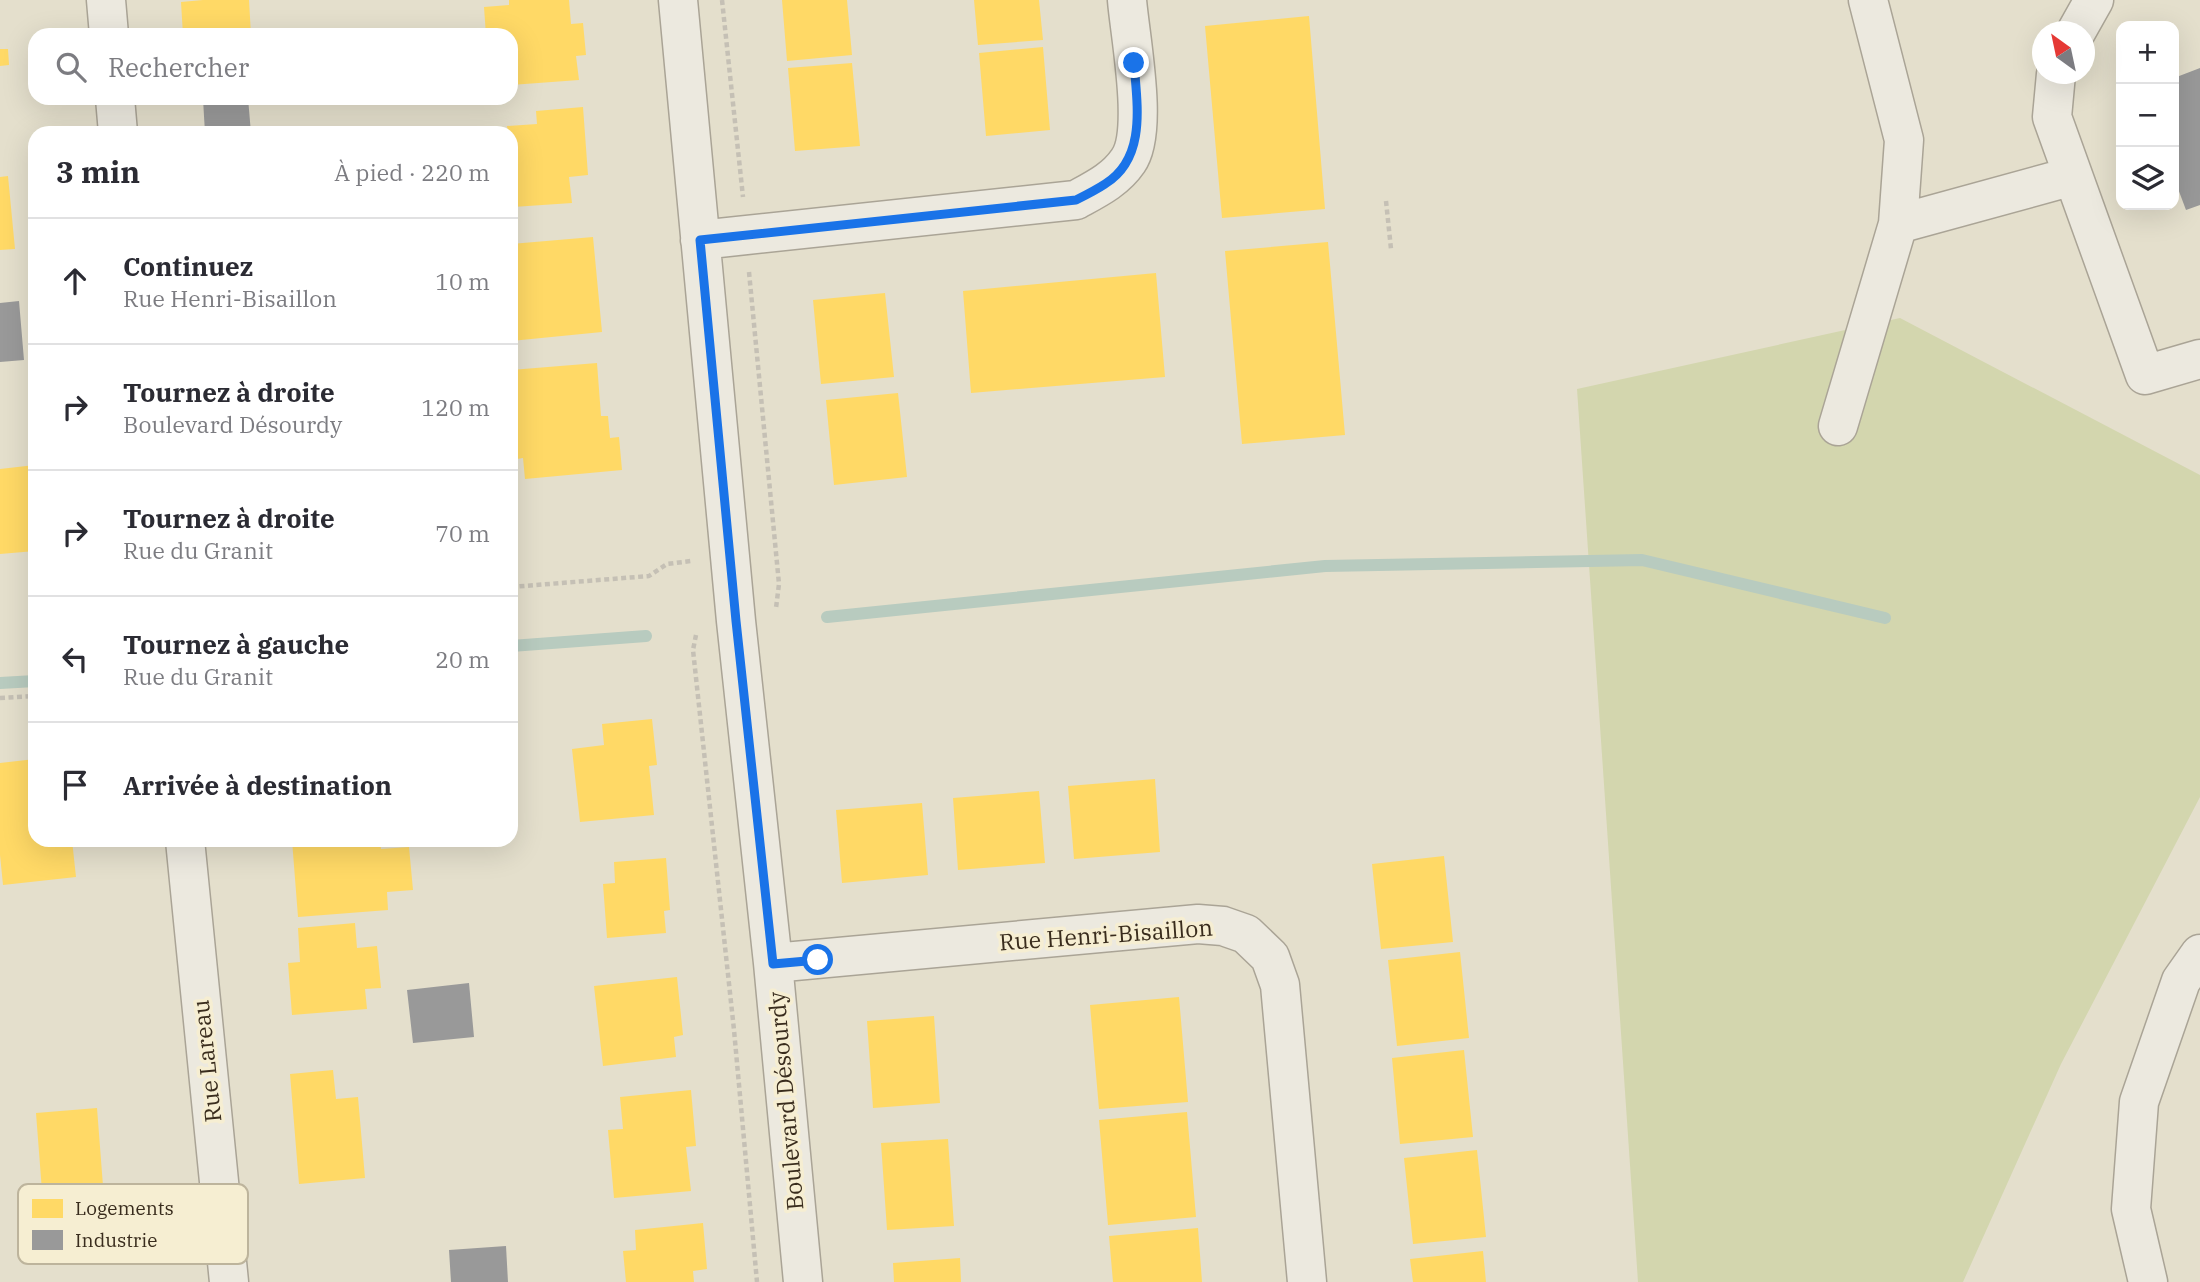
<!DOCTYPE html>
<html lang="fr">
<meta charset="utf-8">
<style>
:root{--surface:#fff;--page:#f2f2f3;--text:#2b2b33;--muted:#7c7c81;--line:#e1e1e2}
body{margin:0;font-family:"IBM Plex Serif",serif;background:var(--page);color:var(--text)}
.controls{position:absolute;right:21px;top:21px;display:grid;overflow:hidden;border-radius:14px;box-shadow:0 7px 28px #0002}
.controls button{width:63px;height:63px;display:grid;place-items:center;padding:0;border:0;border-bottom:2px solid var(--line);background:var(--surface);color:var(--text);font:35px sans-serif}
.compass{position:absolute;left:2032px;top:21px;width:63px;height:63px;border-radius:50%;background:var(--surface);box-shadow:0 7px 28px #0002;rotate:327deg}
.stop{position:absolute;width:21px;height:21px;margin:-16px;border:5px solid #1a73e8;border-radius:50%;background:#fff}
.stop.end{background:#1a73e8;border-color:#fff;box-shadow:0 2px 7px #0008}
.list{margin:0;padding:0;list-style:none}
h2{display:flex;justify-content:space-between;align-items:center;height:91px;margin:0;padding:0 28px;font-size:30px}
h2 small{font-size:23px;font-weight:400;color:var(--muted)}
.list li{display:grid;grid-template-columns:46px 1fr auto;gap:21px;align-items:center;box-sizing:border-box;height:126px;padding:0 28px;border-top:2px solid var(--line)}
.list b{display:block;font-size:26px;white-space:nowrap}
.list p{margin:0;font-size:23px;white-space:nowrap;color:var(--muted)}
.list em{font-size:23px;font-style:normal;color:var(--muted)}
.icon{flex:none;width:38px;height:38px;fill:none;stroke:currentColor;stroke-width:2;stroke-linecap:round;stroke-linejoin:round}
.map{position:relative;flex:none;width:2200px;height:1282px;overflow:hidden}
.search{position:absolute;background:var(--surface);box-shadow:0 7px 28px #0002;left:28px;top:28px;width:490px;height:77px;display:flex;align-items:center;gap:18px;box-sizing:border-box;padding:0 24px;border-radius:21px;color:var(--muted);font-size:26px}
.panel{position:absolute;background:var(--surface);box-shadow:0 7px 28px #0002;left:28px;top:126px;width:490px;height:721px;border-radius:21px}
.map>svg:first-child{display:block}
.green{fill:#d3d6ae}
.homes{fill:#ffd966}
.industry{fill:#999}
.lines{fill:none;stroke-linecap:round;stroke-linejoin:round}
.stream{stroke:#b8cbbf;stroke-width:12}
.minor-casing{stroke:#aaa496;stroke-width:41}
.path{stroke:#c5c0b5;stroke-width:4.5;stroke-dasharray:5 3.5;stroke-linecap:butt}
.minor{stroke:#ece9df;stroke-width:38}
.route{stroke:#1a73e8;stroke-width:9}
.labels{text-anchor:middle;stroke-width:7;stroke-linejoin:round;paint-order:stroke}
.street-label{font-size:23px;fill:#392c1d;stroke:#f6eed2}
.key{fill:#f6eed2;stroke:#bdb49c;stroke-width:2}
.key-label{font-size:19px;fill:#392c1d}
</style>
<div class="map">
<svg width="2200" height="1282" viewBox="0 0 2200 1282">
<rect width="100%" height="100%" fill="#e4dfcc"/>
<path class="green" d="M1900 318 2200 475V797L2061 1064 1963 1282H1638L1577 389Z"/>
<path class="homes" d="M203 0H249L251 35H183L181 2Z
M509 0H569L571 24 583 23 586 55 576 56 579 80 511 85V35H486L484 7 509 5Z
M782 0H847L852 55 787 61Z
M974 0H1039L1043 40 978 45Z
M1309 16 1325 209 1222 218 1205 26Z
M1043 47 1050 130 986 136 979 53Z
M0 49H8L9 65 0 66Z
M852 63 860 146 795 151 788 68Z
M583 107 588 175 569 177 572 203 513 207 511 133H508L507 126 537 124 536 111Z
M8 176 15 249 0 250V177Z
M593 237 602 332 511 341V244Z
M1328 242 1345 435 1242 444 1225 251Z
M1156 273 1165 377 971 393 963 291Z
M885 293 894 377 821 384 813 300Z
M597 363 601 416H608L610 438 619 437 622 470 525 479 523 458 511 460V370Z
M898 393 907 477 834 485 826 400Z
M35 465V551L0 554V469Z
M652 719 657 765 649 766 654 815 580 822 572 749 604 745 602 724Z
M35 759V840H72L76 877 3 885 0 855V763Z
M1155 779 1160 852 1074 859 1068 786Z
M1039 791 1045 863 958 870 953 798Z
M922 803 928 875 842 883 836 810Z
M292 840H380L381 849 409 847 413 890 387 892 388 910 298 917Z
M1444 856 1453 942 1381 949 1372 864Z
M666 858 670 910 664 911 666 933 607 938 603 884 615 883 614 862Z
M355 923 357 948 377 946 381 988 365 989 367 1009 292 1015 288 963 300 962 298 928Z
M1460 952 1469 1038 1397 1046 1388 960Z
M677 977 683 1035 674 1037 676 1057 603 1066 594 986Z
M1179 997 1188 1102 1099 1109 1090 1005Z
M934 1016 940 1103 873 1108 867 1021Z
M1464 1050 1473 1137 1400 1144 1392 1058Z
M333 1070 336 1099 358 1097 365 1178 299 1184 290 1074Z
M691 1090 696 1146 686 1147 691 1191 614 1198 608 1130 623 1129 620 1097Z
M97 1108 103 1186 42 1191 36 1113Z
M1187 1112 1196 1217 1108 1225 1099 1120Z
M948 1139 954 1226 887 1230 881 1143Z
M1477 1150 1486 1237 1413 1244 1404 1158Z
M703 1223 707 1269 693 1271 694 1282H626L623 1251 636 1250 635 1230Z
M1198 1228 1202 1282H1113L1109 1236Z
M1483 1251 1486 1282H1413L1410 1259Z
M960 1258 961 1282H894L893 1263Z"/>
<path class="industry" d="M2200 68V205L2186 210 2174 178V78Z
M248 98 251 133H205L203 99Z
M19 301 24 360 0 362V303Z
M469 983 474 1037 413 1043 407 990Z
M506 1246 508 1282H451L449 1250Z"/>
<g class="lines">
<path class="stream" d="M827 617 1325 566 1642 560 1885 618
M511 646 646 636
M0 683 35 681"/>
<g class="minor-casing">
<path id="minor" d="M106 0 109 35
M678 0 736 621 773 963 803 1282
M1868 0 1904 140 1898 224
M2076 32 2094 0
M2056 74 2052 117 2145 375 2200 359
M115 98 118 133
M700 240 1076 200C1096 189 1115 180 1128 161 1149 132 1130 37 1127 0
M1838 426 1898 224 2073 176
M185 840 229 1282
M773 963 1198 924 1223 926 1246 934 1270 957 1280 985 1307 1282
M2148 1282 2131 1209 2139 1102 2181 981 2200 954"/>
</g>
<path class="path" d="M722 0 743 197
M1386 201 1391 249
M749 272 779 584 776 608
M511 587 649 576 667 564 691 561
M696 635 693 650 734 1030 757 1282
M0 698 35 696"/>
<use href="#minor" class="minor"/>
</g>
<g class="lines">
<path class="route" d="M818 960 773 964 736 621 700 240 1076 200C1086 195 1096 190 1105 184 1147 158 1137 104 1134 63"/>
</g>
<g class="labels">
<g class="street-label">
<text transform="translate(1106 935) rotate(-4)" y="8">Rue Henri-Bisaillon</text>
<text transform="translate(207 1061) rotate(-96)" y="8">Rue Lareau</text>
<text transform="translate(786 1101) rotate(-95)" y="8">Boulevard Désourdy</text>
</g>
</g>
<rect x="18" y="1184" width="230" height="80" rx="10" class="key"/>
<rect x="32" y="1199" width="31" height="19" fill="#ffd966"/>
<rect x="32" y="1230" width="31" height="20" fill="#999"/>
<g class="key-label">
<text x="75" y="1215">Logements</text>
<text x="75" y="1247">Industrie</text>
</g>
</svg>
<div class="controls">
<button>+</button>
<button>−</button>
<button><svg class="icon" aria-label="layers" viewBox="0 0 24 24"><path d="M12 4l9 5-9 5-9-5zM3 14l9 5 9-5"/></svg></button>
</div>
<svg class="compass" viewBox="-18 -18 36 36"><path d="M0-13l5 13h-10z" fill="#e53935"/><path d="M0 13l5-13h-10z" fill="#7c7c81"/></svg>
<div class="stop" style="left:818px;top:960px"></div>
<div class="stop end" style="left:1134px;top:63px"></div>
<div class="search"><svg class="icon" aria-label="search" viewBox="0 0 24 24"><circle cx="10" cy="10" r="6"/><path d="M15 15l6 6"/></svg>Rechercher</div>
<section class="panel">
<h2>3 min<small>À pied · 220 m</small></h2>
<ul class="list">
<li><svg class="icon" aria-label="ahead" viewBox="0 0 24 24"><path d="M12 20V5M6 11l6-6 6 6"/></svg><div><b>Continuez</b><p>Rue Henri-Bisaillon</p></div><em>10 m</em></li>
<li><svg class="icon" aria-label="right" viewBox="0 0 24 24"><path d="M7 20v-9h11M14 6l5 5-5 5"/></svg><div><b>Tournez à droite</b><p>Boulevard Désourdy</p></div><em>120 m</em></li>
<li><svg class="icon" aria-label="right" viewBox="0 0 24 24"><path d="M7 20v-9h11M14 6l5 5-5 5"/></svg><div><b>Tournez à droite</b><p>Rue du Granit</p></div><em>70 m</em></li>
<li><svg class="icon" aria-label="left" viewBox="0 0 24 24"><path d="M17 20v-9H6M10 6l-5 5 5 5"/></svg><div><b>Tournez à gauche</b><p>Rue du Granit</p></div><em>20 m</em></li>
<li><svg class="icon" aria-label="arrive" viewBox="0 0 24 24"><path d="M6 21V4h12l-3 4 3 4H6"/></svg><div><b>Arrivée à destination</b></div></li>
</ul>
</section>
</div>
